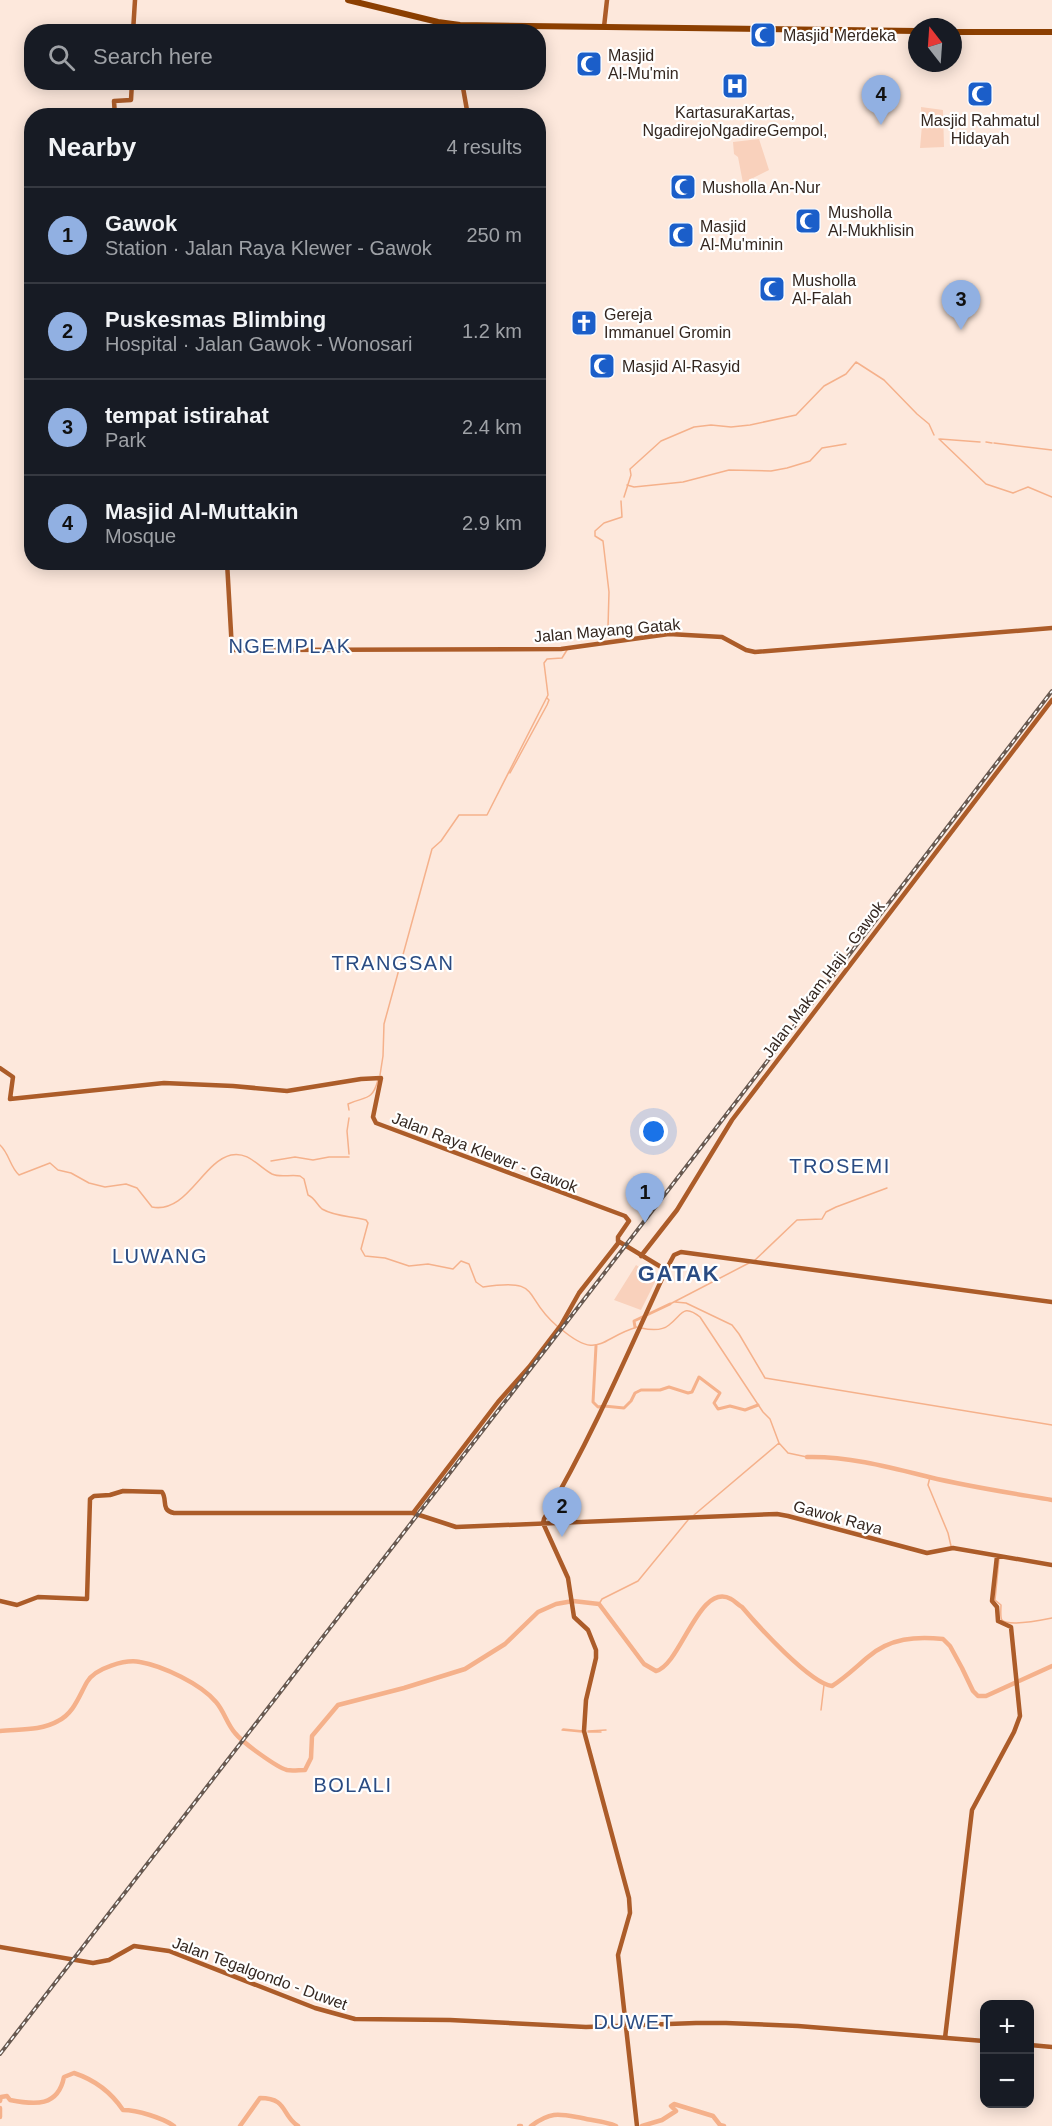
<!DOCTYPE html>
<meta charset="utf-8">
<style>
:root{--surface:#171b24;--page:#242831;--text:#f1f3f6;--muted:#9ea1a6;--line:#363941;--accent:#91b0e2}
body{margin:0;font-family:Helvetica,sans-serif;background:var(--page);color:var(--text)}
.controls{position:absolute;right:18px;bottom:18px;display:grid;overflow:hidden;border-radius:12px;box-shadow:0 3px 15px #0003}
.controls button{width:54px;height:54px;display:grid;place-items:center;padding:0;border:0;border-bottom:2px solid var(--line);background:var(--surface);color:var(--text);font:30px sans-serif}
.compass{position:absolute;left:908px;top:18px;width:54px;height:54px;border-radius:50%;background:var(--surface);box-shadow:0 3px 15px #0003;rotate:343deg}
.you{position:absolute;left:654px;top:1132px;width:21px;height:21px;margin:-15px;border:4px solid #fff;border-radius:50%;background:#1a73e8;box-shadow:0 0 0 9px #1a73e833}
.badge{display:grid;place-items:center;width:39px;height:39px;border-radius:50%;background:var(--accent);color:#111;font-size:20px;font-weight:700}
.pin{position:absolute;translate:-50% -50px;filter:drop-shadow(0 2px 3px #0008)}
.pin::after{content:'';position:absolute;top:32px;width:21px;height:18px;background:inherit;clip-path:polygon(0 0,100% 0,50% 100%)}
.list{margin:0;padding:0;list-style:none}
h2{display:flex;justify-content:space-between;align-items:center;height:78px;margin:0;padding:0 24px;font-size:26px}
h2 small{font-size:20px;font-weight:400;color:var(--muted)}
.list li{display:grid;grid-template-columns:39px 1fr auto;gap:18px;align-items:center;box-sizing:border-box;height:96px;padding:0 24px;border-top:2px solid var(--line)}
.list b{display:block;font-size:22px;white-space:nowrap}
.list p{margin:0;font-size:20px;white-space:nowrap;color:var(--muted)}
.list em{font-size:20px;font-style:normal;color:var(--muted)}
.icon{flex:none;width:33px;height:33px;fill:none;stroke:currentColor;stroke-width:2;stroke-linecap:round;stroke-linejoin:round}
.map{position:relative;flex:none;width:1052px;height:2126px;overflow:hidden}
.search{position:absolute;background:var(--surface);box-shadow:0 3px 15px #0003;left:24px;top:24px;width:522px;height:66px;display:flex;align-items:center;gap:15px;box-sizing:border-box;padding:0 21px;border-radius:24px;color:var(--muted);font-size:22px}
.panel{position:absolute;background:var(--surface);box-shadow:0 3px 15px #0003;left:24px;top:108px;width:522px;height:462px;border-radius:24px}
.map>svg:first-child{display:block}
.green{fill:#f9d1bc}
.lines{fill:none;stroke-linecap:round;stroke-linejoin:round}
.stream{stroke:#f5b18b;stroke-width:1.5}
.canal{stroke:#f5b18b;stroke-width:3}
.river{stroke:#f5b18b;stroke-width:4.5}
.secondary{stroke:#ac5c29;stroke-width:4.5}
.primary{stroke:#8c3f01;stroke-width:6}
.rail-casing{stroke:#685950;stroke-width:4}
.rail{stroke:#fff;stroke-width:1.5;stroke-dasharray:4.5;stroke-linecap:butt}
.labels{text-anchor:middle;stroke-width:4.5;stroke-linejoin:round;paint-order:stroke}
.poi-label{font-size:16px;fill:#342720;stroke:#fff;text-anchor:start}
.street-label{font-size:16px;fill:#342720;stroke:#fff}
.quarter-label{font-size:20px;letter-spacing:1.5px;fill:#2a4b82;stroke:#fff}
.district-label{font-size:22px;font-weight:bold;letter-spacing:1.5px;fill:#2a4b82;stroke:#fff}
</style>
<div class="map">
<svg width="1052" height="2126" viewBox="0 0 1052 2126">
<rect width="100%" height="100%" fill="#fde8dc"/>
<path class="green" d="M921 107 943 110 944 147 920 148 922 125Z
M759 139 769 170 743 183 738 157 734 154 733 142Z
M636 1265 657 1278 641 1310 614 1300Z"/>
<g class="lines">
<path class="stream" d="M939 439 986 484 1013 493 1028 487 1052 497
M940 439 980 442
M986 442 992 443
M994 443 1052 450
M627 485 634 487 683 482 729 470 771 471 787 468 810 461 822 448 846 444
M624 497 631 475 630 469 661 441 694 427 711 425 731 427 750 425 796 415 824 386 846 374 856 362 884 380 917 414 929 424 934 435
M603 641 602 632 608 627 609 592 603 541 595 536V531L604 523 622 517 621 501
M510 773 547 705 549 700 547 698
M380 1075 383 1056 384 1024 432 849 441 841 459 815H487L548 695 544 663 547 659 562 658 567 650
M349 1110 348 1104C365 1096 372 1102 378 1080
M349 1118 347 1131 349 1154
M0 1145C9 1153 10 1167 19 1175L50 1163 58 1170 71 1173 89 1183 105 1187 126 1184 137 1188 152 1207C187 1214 202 1162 231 1155 248 1151 259 1167 272 1174 280 1178 291 1174 300 1176L304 1179 308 1195C315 1198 317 1205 322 1209 336 1217 351 1216 366 1220L368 1223 361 1249 365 1256 385 1258 409 1266 428 1264 453 1269 461 1261 469 1264 476 1282 483 1287C544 1278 521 1296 557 1326
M271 1161 295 1157 313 1160 329 1157H349
M754 1261 797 1220 822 1219 826 1212 836 1207 887 1188
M675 1302 686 1303 732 1325 739 1334 765 1378 1052 1425
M670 1304 749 1263
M641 1328C650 1330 662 1331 669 1325 682 1315 683 1303 700 1317L763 1412 770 1419 779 1443 788 1453 807 1457
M561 1329C599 1361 600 1338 637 1327
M930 1477 928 1485 948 1533 951 1546
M694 1515 779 1443
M999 1559 995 1600 1001 1605C1001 1609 1000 1618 1002 1620 1009 1627 1042 1620 1052 1618
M599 1604 602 1599 638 1581 688 1520
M821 1710 824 1685
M563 1729 583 1731
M562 1730 582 1732
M588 1731 606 1730
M588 1732H601"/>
<path class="canal" d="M635 1327 634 1321 670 1304
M596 1346 593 1402 598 1407 604 1406 624 1408 631 1401 635 1393 641 1390H660L669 1387 688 1393 692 1392 699 1377 720 1393 714 1403 718 1409 730 1406 745 1410 758 1405"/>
<path class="river" d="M807 1457C848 1456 889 1467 929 1477 970 1487 1011 1493 1052 1500
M0 1731C19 1729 41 1731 58 1721 74 1713 79 1696 87 1682 95 1668 126 1659 140 1662 163 1666 201 1684 216 1702 224 1711 227 1724 235 1733 242 1742 276 1767 287 1770 292 1771 299 1770 305 1770L311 1758 312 1736 338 1705 404 1688 465 1669 505 1644 538 1612 556 1604 573 1601 599 1604 644 1664 656 1671C681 1665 699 1581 731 1599 735 1601 738 1605 742 1607 758 1626 810 1683 832 1686 845 1678 856 1667 868 1657 890 1638 916 1636 943 1639L950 1646 962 1668 973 1691 978 1696H986L1052 1666
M0 2101 1 2097 7 2096 10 2100C35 2105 58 2107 64 2077L74 2073C95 2080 111 2092 123 2110 137 2110 163 2118 174 2126
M0 2108V2117
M240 2126 260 2098C288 2098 281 2115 298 2126
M519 2126H521
M531 2126C552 2111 559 2114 582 2118 594 2121 605 2121 616 2126
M642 2126 662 2120 676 2111 671 2106 674 2104 713 2116 720 2125 724 2126"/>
<path class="secondary" d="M453 25 454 32
M604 27 607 0
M133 32 135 0
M462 82 468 116
M115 116 114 101 131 100 132 82
M227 562 232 650 561 649 669 634 722 637 746 650 755 652 1052 628
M0 1068 13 1077 10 1099 164 1083 233 1086 287 1091 361 1079 381 1078 373 1117 376 1123 625 1216 629 1221 618 1237V1241L666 1270
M641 1256 677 1210 732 1120 1052 700
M413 1513 498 1402 529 1367 561 1325 579 1293 619 1242
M0 1601 17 1605 38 1597 87 1599 90 1499 94 1496 110 1495 123 1491 162 1492C168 1500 160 1510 174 1513H413L456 1527 777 1514 788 1516 927 1553 953 1548 1052 1565
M0 1947 93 1963 109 1960 134 1946 169 1951 315 2008 355 2019 450 2020 586 2027 696 2023H726L798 2026 984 2041
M945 2038 972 1810 1014 1732 1020 1716 1011 1627 998 1621 997 1607 992 1601 997 1556
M1030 2045 1052 2047
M637 2126 618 1955 630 1913 629 1898 584 1731 586 1700 596 1658V1650L588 1630 574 1617 568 1578 543 1523 544 1519C591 1439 627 1355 666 1270L674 1255 681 1252 1052 1302"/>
<path class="primary" d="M348 0 438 22 460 25 917 31
M953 32H1052"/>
<g class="rail-casing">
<path id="rail" d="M0 2054 559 1332 1052 691"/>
</g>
<use href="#rail" class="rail"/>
</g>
<defs>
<g id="mosque-square" transform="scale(1.35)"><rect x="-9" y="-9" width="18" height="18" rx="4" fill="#1b5ec9" stroke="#fff"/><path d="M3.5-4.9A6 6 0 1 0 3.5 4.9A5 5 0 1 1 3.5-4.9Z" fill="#fff"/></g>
<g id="hospital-square" transform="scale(1.35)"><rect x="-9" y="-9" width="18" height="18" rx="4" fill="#1b5ec9" stroke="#fff"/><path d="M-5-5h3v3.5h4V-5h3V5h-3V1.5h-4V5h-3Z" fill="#fff"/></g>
<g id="church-square" transform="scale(1.35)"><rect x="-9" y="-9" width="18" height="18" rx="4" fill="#1b5ec9" stroke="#fff"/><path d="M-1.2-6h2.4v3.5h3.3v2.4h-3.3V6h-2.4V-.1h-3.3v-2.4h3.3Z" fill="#fff"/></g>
</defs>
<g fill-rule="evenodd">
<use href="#mosque-square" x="763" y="35"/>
<use href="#mosque-square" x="589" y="64"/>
<use href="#hospital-square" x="735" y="86"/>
<use href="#mosque-square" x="980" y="94"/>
<use href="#mosque-square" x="683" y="187"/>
<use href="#mosque-square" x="808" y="221"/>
<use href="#mosque-square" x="681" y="235"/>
<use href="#mosque-square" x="772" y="289"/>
<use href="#church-square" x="584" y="323"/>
<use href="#mosque-square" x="602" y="366"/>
</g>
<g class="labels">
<g class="poi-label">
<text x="783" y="41">Masjid Merdeka</text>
<text x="608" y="61">Masjid<tspan x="608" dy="18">Al-Mu'min</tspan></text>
<text x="735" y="118" text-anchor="middle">KartasuraKartas,<tspan x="735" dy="18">NgadirejoNgadireGempol,</tspan></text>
<text x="980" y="126" text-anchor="middle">Masjid Rahmatul<tspan x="980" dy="18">Hidayah</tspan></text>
<text x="702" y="193">Musholla An-Nur</text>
<text x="828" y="218">Musholla<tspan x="828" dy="18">Al-Mukhlisin</tspan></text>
<text x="700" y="232">Masjid<tspan x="700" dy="18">Al-Mu'minin</tspan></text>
<text x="792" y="286">Musholla<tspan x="792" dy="18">Al-Falah</tspan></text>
<text x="604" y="320">Gereja<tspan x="604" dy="18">Immanuel Gromin</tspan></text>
<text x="622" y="372">Masjid Al-Rasyid</text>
</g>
<g class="street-label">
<text transform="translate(607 630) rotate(-5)" y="6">Jalan Mayang Gatak</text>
<text transform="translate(823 979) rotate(-53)" y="6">Jalan Makam Haji - Gawok</text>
<text transform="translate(485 1152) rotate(21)" y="6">Jalan Raya Klewer - Gawok</text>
<text transform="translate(838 1517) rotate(15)" y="6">Gawok Raya</text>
<text transform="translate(260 1973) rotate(20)" y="6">Jalan Tegalgondo - Duwet</text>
</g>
<g class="quarter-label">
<text x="290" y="653">NGEMPLAK</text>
<text x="393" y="970">TRANGSAN</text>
<text x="840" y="1173">TROSEMI</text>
<text x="160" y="1263">LUWANG</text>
<text x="353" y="1792">BOLALI</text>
<text x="634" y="2029">DUWET</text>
</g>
<g class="district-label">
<text x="679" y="1281">GATAK</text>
</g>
</g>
</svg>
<div class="controls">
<button>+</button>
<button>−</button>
</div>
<svg class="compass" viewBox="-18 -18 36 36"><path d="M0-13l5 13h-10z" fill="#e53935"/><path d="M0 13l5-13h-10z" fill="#9ea1a6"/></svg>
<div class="you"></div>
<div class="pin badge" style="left:645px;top:1223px">1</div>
<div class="pin badge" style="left:562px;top:1537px">2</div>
<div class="pin badge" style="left:961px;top:330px">3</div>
<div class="pin badge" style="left:881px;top:125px">4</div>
<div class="search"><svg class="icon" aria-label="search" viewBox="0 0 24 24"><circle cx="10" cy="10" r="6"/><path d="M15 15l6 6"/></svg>Search here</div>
<section class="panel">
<h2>Nearby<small>4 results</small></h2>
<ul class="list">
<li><span class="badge">1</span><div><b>Gawok</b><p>Station · Jalan Raya Klewer - Gawok</p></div><em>250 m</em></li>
<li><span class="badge">2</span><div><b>Puskesmas Blimbing</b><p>Hospital · Jalan Gawok - Wonosari</p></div><em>1.2 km</em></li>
<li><span class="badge">3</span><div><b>tempat istirahat</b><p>Park</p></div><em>2.4 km</em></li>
<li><span class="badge">4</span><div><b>Masjid Al-Muttakin</b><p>Mosque</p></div><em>2.9 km</em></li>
</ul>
</section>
</div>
